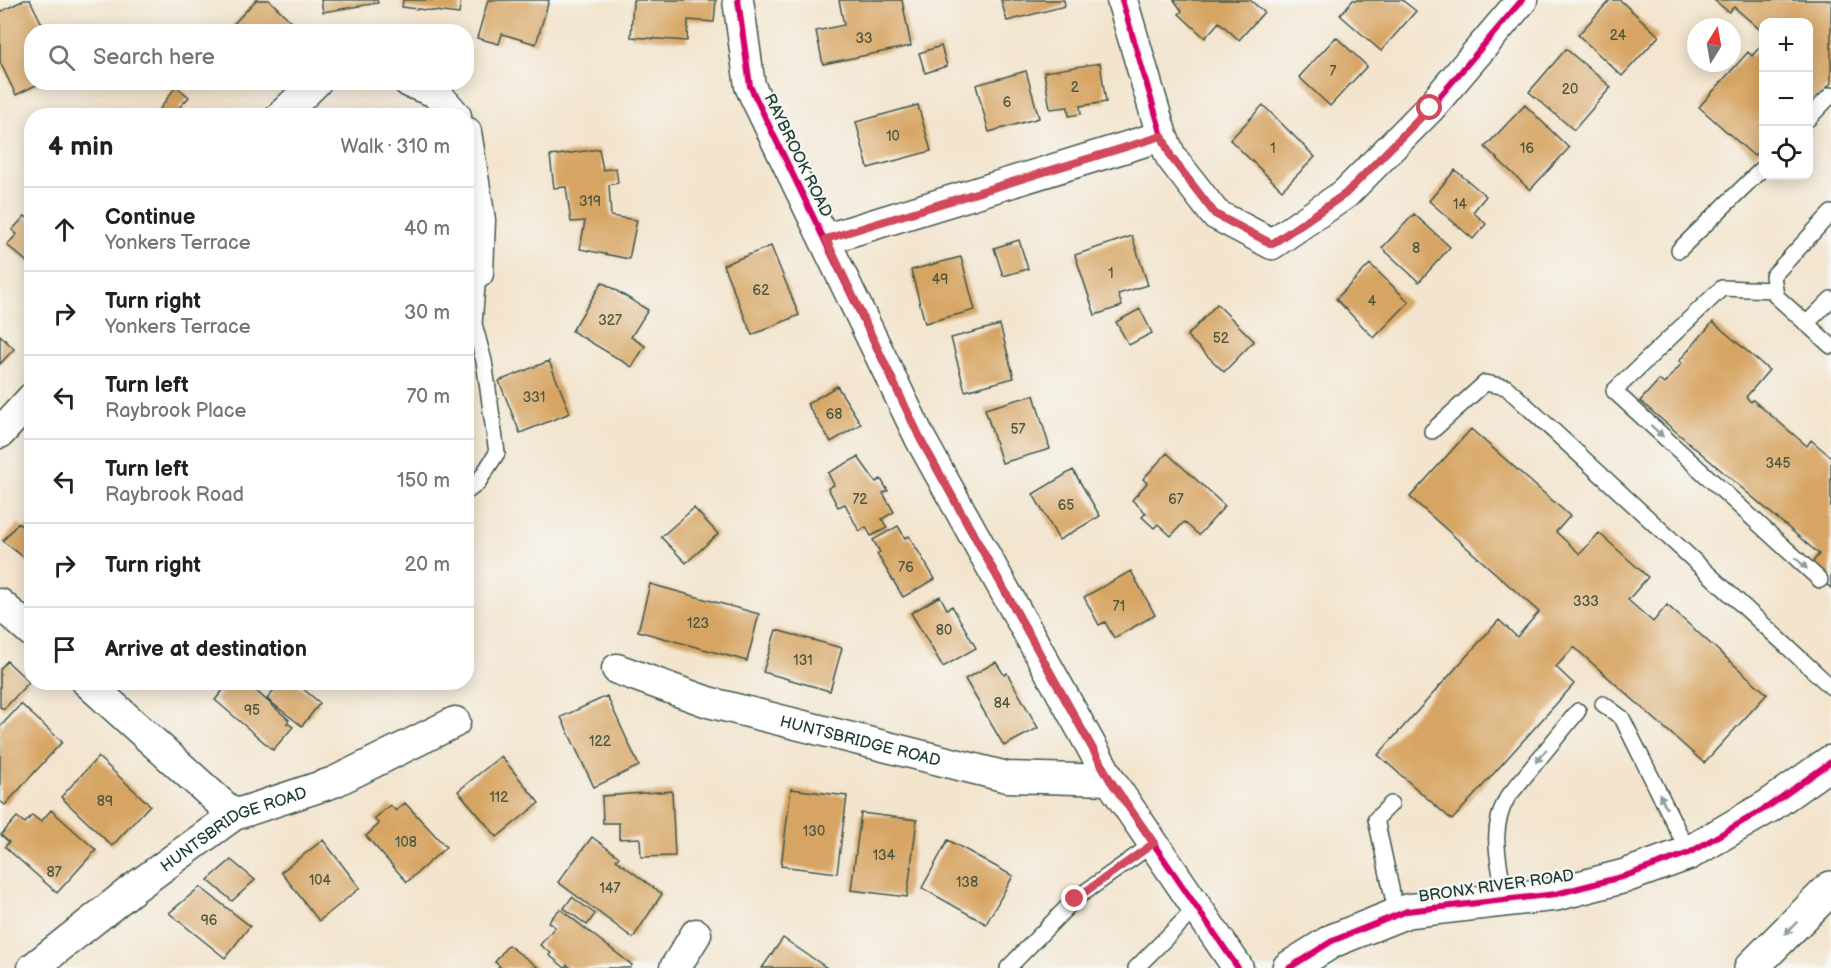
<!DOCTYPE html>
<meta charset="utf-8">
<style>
:root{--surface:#fff;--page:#f2f2f2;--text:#202124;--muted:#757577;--line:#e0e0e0}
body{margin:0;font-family:"Balsamiq Sans",sans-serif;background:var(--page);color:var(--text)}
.controls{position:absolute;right:18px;top:18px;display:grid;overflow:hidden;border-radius:12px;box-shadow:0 3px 15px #0003}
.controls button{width:54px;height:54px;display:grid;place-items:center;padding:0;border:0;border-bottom:2px solid var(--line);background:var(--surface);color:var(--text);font:30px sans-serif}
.compass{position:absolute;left:1687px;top:18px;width:54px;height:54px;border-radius:50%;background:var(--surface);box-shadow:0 3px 15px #0003;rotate:11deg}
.stop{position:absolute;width:18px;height:18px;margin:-14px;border:4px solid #d1495b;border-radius:50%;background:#fff}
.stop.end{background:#d1495b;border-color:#fff;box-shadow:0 2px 6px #0008}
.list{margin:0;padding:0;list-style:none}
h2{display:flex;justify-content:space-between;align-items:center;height:78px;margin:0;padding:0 24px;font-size:26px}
h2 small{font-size:20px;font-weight:400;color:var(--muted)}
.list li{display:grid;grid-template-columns:39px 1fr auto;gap:18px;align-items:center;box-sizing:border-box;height:84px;padding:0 24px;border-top:2px solid var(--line)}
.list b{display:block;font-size:22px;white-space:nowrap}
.list p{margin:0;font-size:20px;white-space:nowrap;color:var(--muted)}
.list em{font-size:20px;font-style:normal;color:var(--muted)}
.icon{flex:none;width:33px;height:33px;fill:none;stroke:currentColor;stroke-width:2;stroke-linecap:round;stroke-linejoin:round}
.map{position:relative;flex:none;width:1831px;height:968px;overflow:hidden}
.search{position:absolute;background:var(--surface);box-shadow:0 3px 15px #0003;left:24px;top:24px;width:450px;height:66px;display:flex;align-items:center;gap:15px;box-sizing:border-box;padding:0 21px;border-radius:24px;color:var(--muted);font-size:22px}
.panel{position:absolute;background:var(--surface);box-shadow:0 3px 15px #0003;left:24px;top:108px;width:450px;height:582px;border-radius:24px}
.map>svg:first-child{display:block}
.building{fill:#d7a563}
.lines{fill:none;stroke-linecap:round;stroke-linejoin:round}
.lane-casing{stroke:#3f564b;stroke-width:18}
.street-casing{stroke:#3f564b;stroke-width:33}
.secondary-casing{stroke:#3f564b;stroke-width:36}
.highway-casing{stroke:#3f564b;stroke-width:36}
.lane{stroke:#fff;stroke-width:15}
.street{stroke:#fff;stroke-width:30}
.secondary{stroke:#fff;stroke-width:33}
.highway{stroke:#fff;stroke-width:33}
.cycleway-casing{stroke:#f6f6f2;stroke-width:10}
.cycleway{stroke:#d6006c;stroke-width:6}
.oneway{fill:#8f9e9a}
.route{stroke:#d1495b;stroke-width:8}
.labels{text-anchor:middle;stroke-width:4.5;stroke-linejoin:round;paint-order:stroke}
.number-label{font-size:14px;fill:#4d5740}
.street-label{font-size:16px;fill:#1f3d34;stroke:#f6f6f2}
</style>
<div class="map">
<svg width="1831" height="968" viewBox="0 0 1831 968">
<rect width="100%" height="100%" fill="#f6f6f2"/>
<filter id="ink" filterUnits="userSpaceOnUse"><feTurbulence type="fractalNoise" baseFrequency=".0167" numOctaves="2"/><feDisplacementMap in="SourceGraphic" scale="12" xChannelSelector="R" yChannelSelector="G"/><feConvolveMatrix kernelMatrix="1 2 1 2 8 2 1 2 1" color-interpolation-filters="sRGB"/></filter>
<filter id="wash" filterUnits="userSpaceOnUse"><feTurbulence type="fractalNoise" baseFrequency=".008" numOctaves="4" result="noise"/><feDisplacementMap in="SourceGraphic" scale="24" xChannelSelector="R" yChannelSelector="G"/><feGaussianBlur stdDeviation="1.35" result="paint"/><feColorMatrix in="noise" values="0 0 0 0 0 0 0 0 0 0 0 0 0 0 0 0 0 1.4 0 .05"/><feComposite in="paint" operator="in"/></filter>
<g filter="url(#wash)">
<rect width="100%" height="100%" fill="#f3e4cd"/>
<g id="blocks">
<path class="building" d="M24 0H30L46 32H32V82H42L16 95 0 62V12Z
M256 0H269L299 29 296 32H226Z
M321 0H377L378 3 323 12Z
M403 0H461L459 14 402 7Z
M488 0H549L536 44 502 34 499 44 477 38Z
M633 0H716L714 22 688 20 687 41 631 37Z
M839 0H902L911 46 823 64 816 31 844 25Z
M1001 0H1064L1065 6 1007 21Z
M1174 0H1250L1264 12 1239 40 1219 22 1205 38 1179 14 1182 11Z
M1353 0H1402L1416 11 1381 51 1340 15Z
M1610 0H1620L1659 36 1622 76 1578 35Z
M1714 0H1831V83L1808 109V22H1764V33L1734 7 1729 12Z
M1336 37 1367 66 1330 106 1299 77Z
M1764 42V149L1761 147 1754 156 1699 107 1748 52 1752 56Z
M941 46 947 66 925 73 919 53Z
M1566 49 1611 87 1574 130 1529 92Z
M1100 63 1106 102 1080 106 1081 114 1069 116 1068 107 1050 109 1044 72Z
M1026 71 1039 118 989 132 976 85Z
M176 86 189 97 179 108 187 116H155Z
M918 105 931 151 868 168 856 122Z
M1263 105 1315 157 1282 190 1230 140Z
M1525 105 1569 148 1530 190 1485 147Z
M599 149 603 170 616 168 618 183 609 185 611 216 637 220 629 259 580 249 585 221 571 222 566 187 554 188 550 156Z
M1455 170 1486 196 1473 212 1486 224 1473 239 1429 201Z
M1414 214 1450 247 1419 282 1382 248Z
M25 216 32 222V266L7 245 17 234 12 230Z
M1132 236 1148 285 1118 294 1122 306 1095 315 1075 255Z
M1019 240 1028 269 1003 276 994 248Z
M771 246 799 315 752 335 723 265Z
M961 257 975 310 925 323 911 270Z
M1370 264 1409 302 1374 338 1336 299Z
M602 282 648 310 631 337 645 346 632 367 572 331Z
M1217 304 1254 341 1224 372 1187 336Z
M1140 309 1152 333 1129 345 1116 322Z
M1713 322 1769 370 1746 397 1751 402 1753 400 1807 446 1811 440 1831 457V588L1808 568 1819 554 1640 401 1659 380 1664 384 1682 363 1679 361Z
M1000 325 1014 378 965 391 951 338Z
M0 335 14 349 0 364Z
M549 361 570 413 520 433 499 381Z
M837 386 861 424 831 442 807 404Z
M1034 395 1050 449 1002 463 985 409Z
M1471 429 1570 516 1556 532 1580 554 1599 533 1648 577 1628 600 1653 622 1667 605 1767 694 1704 763 1574 647 1556 667 1574 684 1452 820 1378 755 1499 620 1517 637 1539 612 1410 497Z
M1167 453 1225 506 1199 535 1184 522 1171 536 1158 524 1154 528 1142 517 1146 513 1132 500 1147 483 1143 479Z
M858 457 876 482 881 479 888 491 883 493 894 512 882 519 887 528 871 536 866 527 859 531 845 504 838 507 828 488 834 485 828 473Z
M1073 470 1100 516 1059 540 1033 494Z
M694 508 718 534 686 563 661 537Z
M32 520V564L3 541 18 523 25 529Z
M898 526 905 538 909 536 935 579 903 597 877 554 880 552 873 540Z
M1131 571 1155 615 1114 638 1105 622 1099 625 1084 597Z
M650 584 759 614 747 661 638 631Z
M940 596 947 609 952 606 976 648 943 667 911 613Z
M776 630 842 648 830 691 763 672Z
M7 661 29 682 4 709 0 707V669Z
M996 662 1004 675 1007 673 1038 728 1004 746 965 679Z
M230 682H246L289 720 287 723 293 727 273 750 215 700Z
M262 682H295L320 703 302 726 267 699 273 691Z
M607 696 639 766 594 787 561 717Z
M21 704 62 742 5 805 0 801V727Z
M501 756 539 803 497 837 458 791Z
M98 757 150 805 112 846 61 797Z
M791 789 847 796 837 873 781 866Z
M672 791 675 856 641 857 640 838 619 839V823H603L602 796Z
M405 803 446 847 407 882 366 836 379 824 374 819 390 805 396 811Z
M51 810 96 850 57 893 5 847 9 842 1 835 17 817 25 823 32 815 41 822Z
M861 813 917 820 907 897 851 890Z
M592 837 619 857 616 860 662 894 633 938 558 882Z
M323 840 360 888 319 921 281 872Z
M948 840 1013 876 986 924 922 888Z
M231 860 255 880 232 901 208 880Z
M200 887 250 926 225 958 169 913Z
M572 897 595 914 587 925 564 908Z
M560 909 632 965 630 968H571L567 965 565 968 549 955 551 953 540 945 555 927 548 922Z
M783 938 827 968H762Z
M508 945 539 968H498L500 966 495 962Z"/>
</g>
</g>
<g filter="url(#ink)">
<use href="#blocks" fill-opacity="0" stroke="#3f564b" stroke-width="1.5"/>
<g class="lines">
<g class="lane-casing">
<path id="lane" d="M1808 119 1831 95
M1831 213 1773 276 1776 296 1831 346
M1679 250 1764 167
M1775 290 1722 288 1614 391 1820 580
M1806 324 1831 299
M1432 431 1485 383 1506 387 1831 687
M466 492 477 484 497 453 484 361 474 324 478 273
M1603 704 1622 718 1689 853
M1391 804 1376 819 1397 916
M1505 900C1500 862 1488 833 1507 798L1578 711
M1008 968 1075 899 1154 843
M1136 968 1198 906"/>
</g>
<g class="street-casing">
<g id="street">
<path d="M738 0 750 86 921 440 1110 780 1238 968"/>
<path d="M1122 0 1162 136 1171 157 1215 214 1272 244 1345 194 1430 108 1522 0"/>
<path d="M409 82 435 92 456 116"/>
<path d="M281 116 316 82"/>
<path d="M466 132 480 220 478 273"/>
<path d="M826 239 1162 136"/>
<path d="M0 433 32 398"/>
<path d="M0 604 32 632"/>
<path id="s1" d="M617 669 708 702 1007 777 1110 780"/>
<path d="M87 682 234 815"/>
<path id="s2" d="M33 968 134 888 234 815 334 782 455 722"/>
<path d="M675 968 696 934"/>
</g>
</g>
<g class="secondary-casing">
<path id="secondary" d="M1289 968 1332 941 1407 911 1556 894 1625 876 1689 853 1769 806 1831 762"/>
</g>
<g class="highway-casing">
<path id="highway" d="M1751 968 1831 888"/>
</g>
<use href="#lane" class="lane"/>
<use href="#street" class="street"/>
<use href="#secondary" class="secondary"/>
<use href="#highway" class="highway"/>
<g class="cycleway-casing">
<path id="cycleway" d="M738 0 750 86 921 440 1110 780 1238 968
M1122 0 1162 136 1171 157 1215 214 1272 244 1345 194 1430 108 1522 0
M1289 968 1332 941 1407 911 1556 894 1625 876 1689 853 1769 806 1831 762"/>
</g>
<use href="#cycleway" class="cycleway"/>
</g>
<defs><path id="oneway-solid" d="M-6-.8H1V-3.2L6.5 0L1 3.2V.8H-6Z" transform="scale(1.5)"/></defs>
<g class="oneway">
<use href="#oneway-solid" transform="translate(1657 431) rotate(43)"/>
<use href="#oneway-solid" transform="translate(1801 563) rotate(43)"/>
<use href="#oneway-solid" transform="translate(1541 756) rotate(129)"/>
<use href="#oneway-solid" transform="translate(1663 801) rotate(-116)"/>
<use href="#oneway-solid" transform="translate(1791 928) rotate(135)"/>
</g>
</g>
<g class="lines" filter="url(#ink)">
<path class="route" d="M1075 899 1154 843 1110 780 921 440 826 239 1162 136 1171 157 1215 214 1272 244 1345 194 1430 108"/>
</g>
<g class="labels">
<g class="number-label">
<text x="1618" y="40">24</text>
<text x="864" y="43">33</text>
<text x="1333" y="76">7</text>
<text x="1075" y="92">2</text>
<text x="1570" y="94">20</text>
<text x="1007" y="107">6</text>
<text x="893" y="141">10</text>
<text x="1273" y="153">1</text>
<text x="1527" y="153">16</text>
<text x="590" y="206">319</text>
<text x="1460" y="209">14</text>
<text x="1416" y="253">8</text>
<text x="1111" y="278">1</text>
<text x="940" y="284">49</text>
<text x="761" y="295">62</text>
<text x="1372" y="306">4</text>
<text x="610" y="325">327</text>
<text x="1221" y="343">52</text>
<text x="534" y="402">331</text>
<text x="834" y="419">68</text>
<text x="1018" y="434">57</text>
<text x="1778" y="468">345</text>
<text x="860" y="504">72</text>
<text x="1176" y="504">67</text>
<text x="1066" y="510">65</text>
<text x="906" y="572">76</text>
<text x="1586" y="606">333</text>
<text x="1119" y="611">71</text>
<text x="698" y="628">123</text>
<text x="944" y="635">80</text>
<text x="803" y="665">131</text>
<text x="1002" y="708">84</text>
<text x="252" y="715">95</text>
<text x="600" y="746">122</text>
<text x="499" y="802">112</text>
<text x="105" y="806">89</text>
<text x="814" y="836">130</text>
<text x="406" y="847">108</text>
<text x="884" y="860">134</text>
<text x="54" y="877">87</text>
<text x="320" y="885">104</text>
<text x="967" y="887">138</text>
<text x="610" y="893">147</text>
<text x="209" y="925">96</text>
</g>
<g class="street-label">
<text transform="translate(799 155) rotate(64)" y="6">RAYBROOK ROAD</text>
<text dy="6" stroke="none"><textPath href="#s1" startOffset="254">HUNTSBRIDGE ROAD</textPath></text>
<text dy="6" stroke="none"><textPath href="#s2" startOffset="246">HUNTSBRIDGE ROAD</textPath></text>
<text transform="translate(1496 885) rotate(-8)" y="6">BRONX RIVER ROAD</text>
</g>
</g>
</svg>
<div class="controls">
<button>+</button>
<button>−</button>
<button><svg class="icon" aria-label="locate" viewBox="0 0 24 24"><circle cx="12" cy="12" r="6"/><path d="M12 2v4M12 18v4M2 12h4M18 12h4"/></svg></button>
</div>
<svg class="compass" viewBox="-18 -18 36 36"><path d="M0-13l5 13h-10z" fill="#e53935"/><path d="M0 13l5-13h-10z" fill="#757577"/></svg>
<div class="stop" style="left:1430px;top:108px"></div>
<div class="stop end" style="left:1075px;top:899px"></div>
<div class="search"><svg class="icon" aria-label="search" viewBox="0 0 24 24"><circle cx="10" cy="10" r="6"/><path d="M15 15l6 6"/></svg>Search here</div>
<section class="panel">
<h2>4 min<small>Walk · 310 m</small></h2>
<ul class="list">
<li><svg class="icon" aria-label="ahead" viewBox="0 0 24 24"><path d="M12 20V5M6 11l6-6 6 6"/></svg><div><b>Continue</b><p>Yonkers Terrace</p></div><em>40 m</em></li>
<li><svg class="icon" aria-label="right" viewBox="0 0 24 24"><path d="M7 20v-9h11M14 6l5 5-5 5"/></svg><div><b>Turn right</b><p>Yonkers Terrace</p></div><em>30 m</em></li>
<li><svg class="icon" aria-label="left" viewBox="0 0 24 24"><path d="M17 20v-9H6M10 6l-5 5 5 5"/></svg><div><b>Turn left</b><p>Raybrook Place</p></div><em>70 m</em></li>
<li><svg class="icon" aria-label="left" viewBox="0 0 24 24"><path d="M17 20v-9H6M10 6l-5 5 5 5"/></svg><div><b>Turn left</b><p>Raybrook Road</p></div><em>150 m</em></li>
<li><svg class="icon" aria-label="right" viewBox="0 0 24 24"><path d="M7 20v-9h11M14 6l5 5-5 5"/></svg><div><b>Turn right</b></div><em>20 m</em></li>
<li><svg class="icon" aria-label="arrive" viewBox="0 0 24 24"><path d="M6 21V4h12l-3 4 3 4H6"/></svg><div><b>Arrive at destination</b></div></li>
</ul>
</section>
</div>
